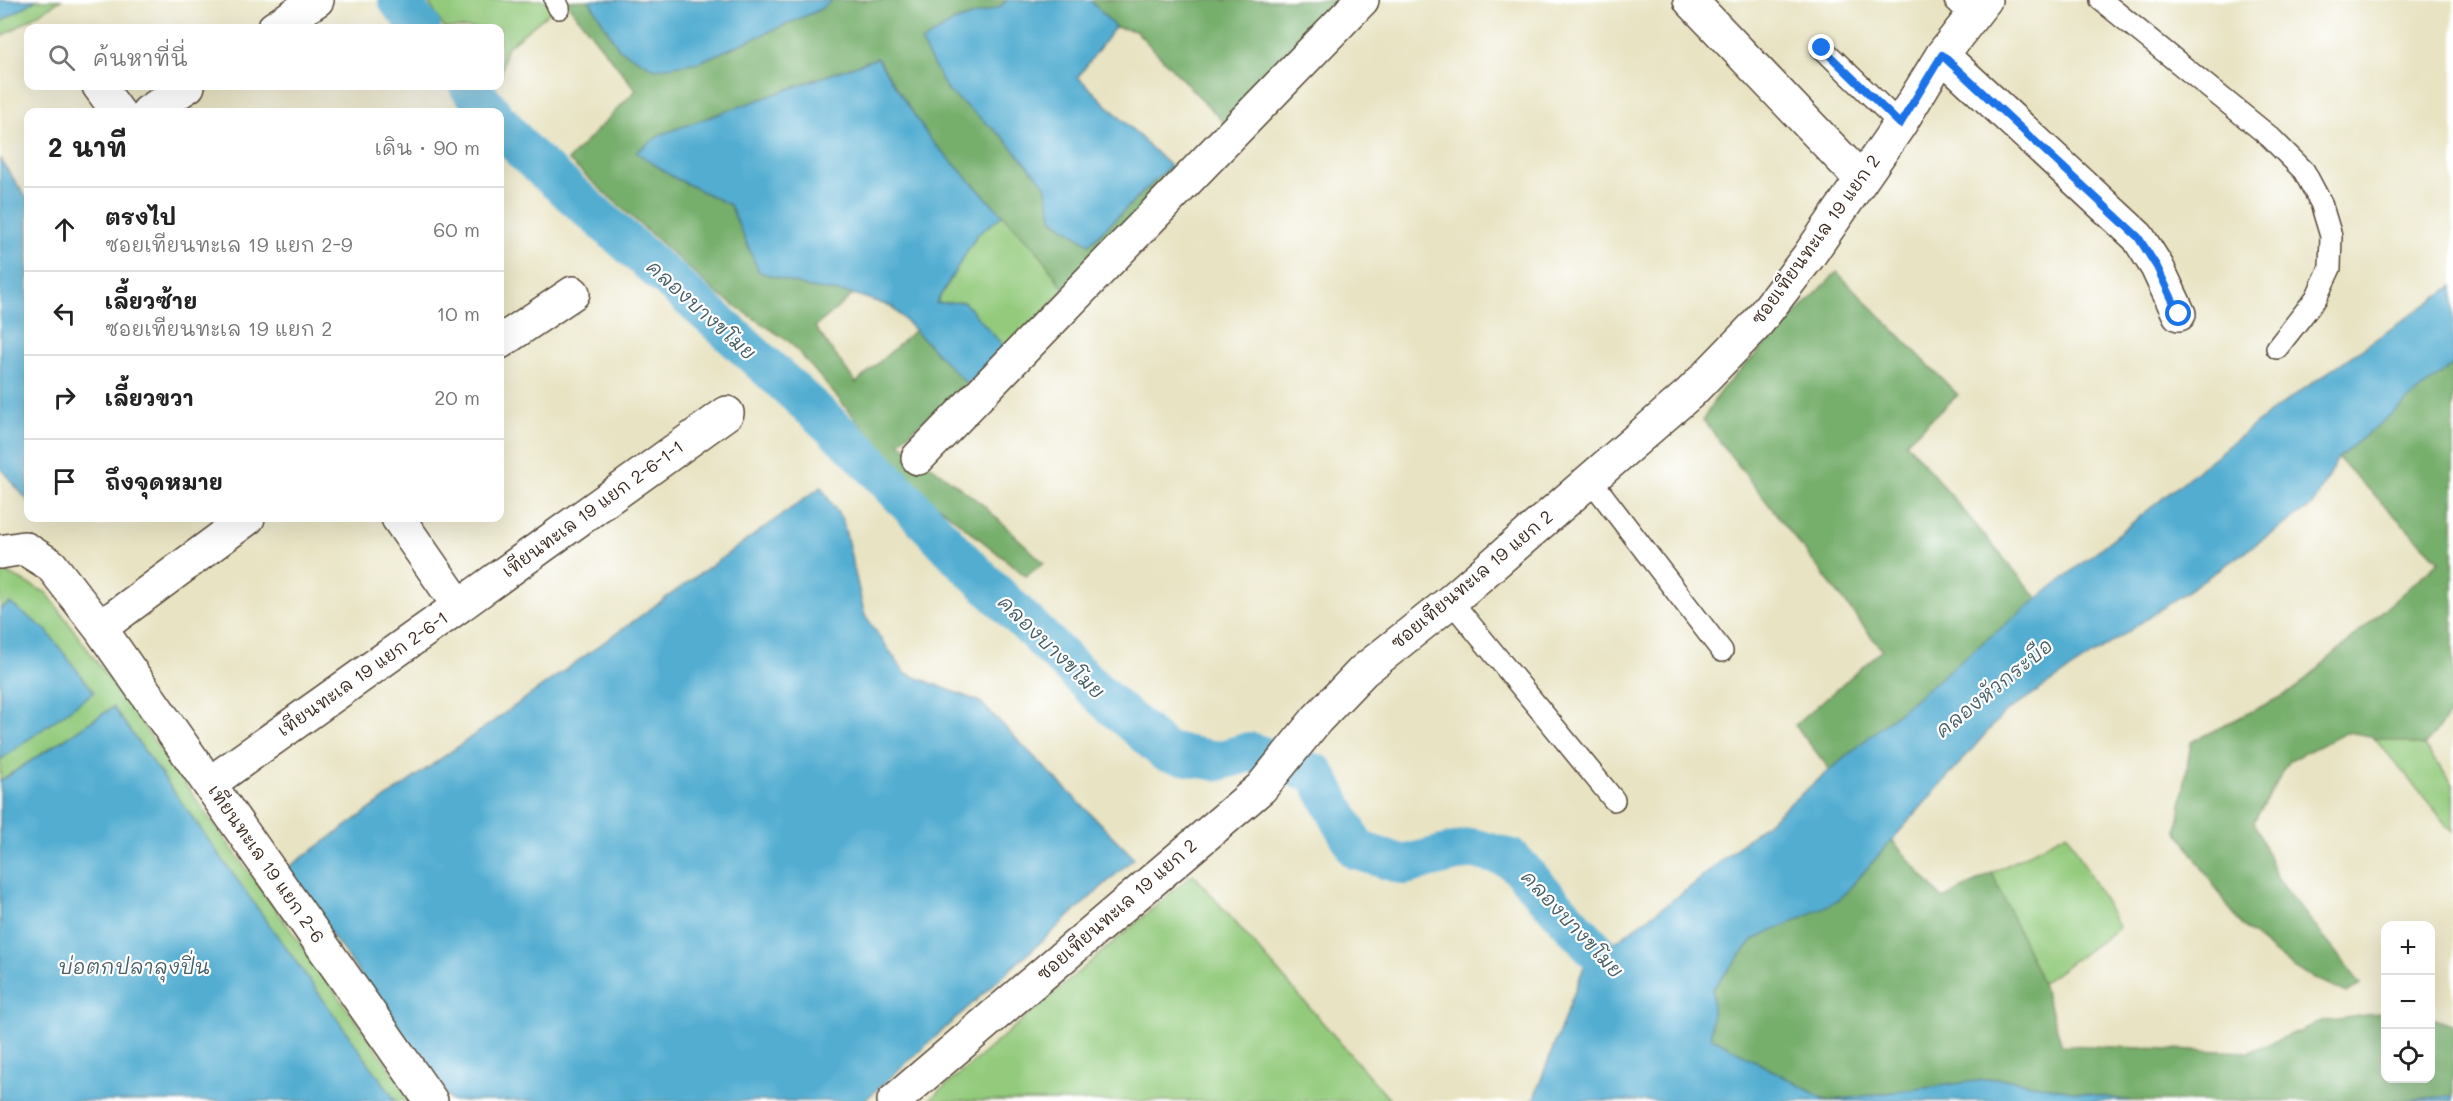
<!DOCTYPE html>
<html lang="th">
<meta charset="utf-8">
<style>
:root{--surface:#fff;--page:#f6f6f6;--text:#222;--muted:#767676;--line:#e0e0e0}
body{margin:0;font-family:Mali,"Playpen Sans Thai",sans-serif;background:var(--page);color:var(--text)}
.controls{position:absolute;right:18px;bottom:18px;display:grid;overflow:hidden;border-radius:12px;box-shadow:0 6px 24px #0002}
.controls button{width:54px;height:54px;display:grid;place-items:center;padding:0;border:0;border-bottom:2px solid var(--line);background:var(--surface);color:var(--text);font:30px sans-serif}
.stop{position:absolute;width:18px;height:18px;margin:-14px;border:4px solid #1a73e8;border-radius:50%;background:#fff}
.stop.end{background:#1a73e8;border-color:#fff;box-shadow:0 2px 6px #0008}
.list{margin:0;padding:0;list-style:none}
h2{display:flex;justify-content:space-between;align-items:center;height:78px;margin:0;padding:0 24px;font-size:26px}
h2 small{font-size:20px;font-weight:400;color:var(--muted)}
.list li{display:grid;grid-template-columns:39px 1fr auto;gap:18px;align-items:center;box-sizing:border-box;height:84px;padding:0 24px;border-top:2px solid var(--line)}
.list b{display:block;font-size:22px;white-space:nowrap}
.list p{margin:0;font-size:20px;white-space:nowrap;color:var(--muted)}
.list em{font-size:20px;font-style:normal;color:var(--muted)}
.icon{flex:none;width:33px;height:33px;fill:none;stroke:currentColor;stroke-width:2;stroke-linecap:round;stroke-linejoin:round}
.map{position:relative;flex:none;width:2453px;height:1101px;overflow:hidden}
.search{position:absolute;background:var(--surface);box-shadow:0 6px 24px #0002;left:24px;top:24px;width:480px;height:66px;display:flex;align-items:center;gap:15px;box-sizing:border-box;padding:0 21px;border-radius:12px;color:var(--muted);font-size:22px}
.panel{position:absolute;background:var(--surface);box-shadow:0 6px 24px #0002;left:24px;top:108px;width:480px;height:414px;border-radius:12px}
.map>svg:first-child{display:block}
.green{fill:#93ca7c;stroke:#677a4d;stroke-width:1.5}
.forest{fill:#76ae6c;stroke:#586c45;stroke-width:1.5}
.water{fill:#53add1;stroke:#476c78;stroke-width:1.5}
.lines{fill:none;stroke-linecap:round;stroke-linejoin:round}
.canal{stroke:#53add1;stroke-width:40}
.lane-casing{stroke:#554637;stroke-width:24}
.street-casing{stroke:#554637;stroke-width:36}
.lane{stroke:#fff;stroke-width:21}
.street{stroke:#fff;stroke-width:33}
.route{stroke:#1a73e8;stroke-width:8}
.labels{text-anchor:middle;stroke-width:4.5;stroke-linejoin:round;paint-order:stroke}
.street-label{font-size:18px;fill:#3b2a1e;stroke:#fff}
.water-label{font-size:20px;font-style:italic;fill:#455e66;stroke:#fff}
</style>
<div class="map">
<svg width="2453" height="1101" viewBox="0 0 2453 1101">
<rect width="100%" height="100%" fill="#fff"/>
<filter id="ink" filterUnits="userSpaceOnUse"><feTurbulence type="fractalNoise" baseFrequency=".0167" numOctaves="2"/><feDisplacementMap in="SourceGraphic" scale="12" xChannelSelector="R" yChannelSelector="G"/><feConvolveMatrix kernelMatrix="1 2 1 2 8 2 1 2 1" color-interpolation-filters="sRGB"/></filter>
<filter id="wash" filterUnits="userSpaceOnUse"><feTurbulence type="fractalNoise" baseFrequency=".008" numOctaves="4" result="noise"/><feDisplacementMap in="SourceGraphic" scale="24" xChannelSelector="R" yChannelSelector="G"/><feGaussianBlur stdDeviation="1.35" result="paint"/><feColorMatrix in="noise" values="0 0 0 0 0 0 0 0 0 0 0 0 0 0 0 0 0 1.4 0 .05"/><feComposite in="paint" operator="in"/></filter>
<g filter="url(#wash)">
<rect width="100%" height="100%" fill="#e8e3c2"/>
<path class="green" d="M36 0H61L0 38V22Z
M427 0H565L506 48 500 82V28H444Z
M1003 215 1039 253 1064 289 1008 351 936 303 977 235Z
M1 570 47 593 414 1101H396L113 707 0 781V760L28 738 10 604 0 609Z
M2373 736 2424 746 2453 784V832Z
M2067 833 2119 928 2042 983 1992 873Z
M1193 874 1391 1101H928Z"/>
<path class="forest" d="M589 0 619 49 699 62 817 11 833 0H1007L1000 7 952 22 1004 138 1045 185 1053 220 1090 244 1170 166 1178 178 1064 289 1039 253 930 139 877 58 662 134 637 152 673 177 730 205 759 272 810 288 854 294 815 327 856 383 915 330 967 384 899 442 982 504 1044 563 1026 576 912 485 791 343 719 295 568 160 636 90 565 1Z
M1090 0H1342L1227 126 1136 31 1115 27Z
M1837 272 1958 395 1906 442 2038 599 1830 770 1795 725 1882 650 1703 420 1720 391Z
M2453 364V710L2424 746 2348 732 2290 760 2254 821 2277 878 2361 984 2347 993 2295 969 2241 925 2177 831 2191 742 2292 691 2439 561 2338 458Z
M1892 840 1943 899 1992 873 2042 983 2062 1045 2249 1052 2323 1021 2385 1012 2386 1078H2430L2431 1018 2453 1025V1096L2388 1101H2130L1998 1078 1828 1101 1711 1037 1713 988 1753 940 1839 900Z"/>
<path class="water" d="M0 0H36L0 22Z
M589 0H833L817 11 699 62 655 69 619 49Z
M1007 0H1090L1115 27 1078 77 1170 166 1089 244 1053 219 1045 185 1004 138 947 90 921 42 953 22 1000 7Z
M877 58 930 139 1003 215 977 235 936 303 964 302 1008 351 967 384 892 307 854 294 810 288 759 272 730 205 673 177 636 152 662 134Z
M0 159 28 200V501L0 468Z
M2453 286V364L2338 458 2313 505 2123 635 2004 713 1839 900 1753 940 1713 988 1711 1037 1828 1101 1998 1078 2130 1101H1530L1534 1098 1585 964 1689 888 1960 661 2269 413Z
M821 487 843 521 865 616 905 673 980 702 1134 858 864 1101H451L285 870Z
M10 603 46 630 94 692 0 760V609Z
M113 707 396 1101H0V781Z
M2453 1096V1101H2388Z"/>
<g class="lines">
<path class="canal" d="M398 0 421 28
M469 86 491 112
M500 123 525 153 722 326 860 452 962 560 1100 695 1166 752 1218 761 1250 752 1316 774 1357 850 1404 865 1472 848 1512 859 1637 995"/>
</g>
</g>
<g filter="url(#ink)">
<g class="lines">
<g class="lane-casing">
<path id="lane" d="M555 0 559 8
M1955 0 1972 16
M2101 0 2270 137 2304 171 2321 203 2331 236 2330 268 2316 298 2277 348
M1822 48 1900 124
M1590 479 1722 651
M1451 601 1614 800"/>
</g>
<g class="street-casing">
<path id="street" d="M1690 0 1861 179
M274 28 317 0
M1942 55 2138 237 2157 267 2179 314
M99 86 118 112
M148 112 188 86
M500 342 573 293
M918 458 1362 0
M0 552 24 548 51 565 100 628 431 1101
M459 606 727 413
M100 628 248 518
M209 784 459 606 398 518
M894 1101 1261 788 1317 719 1363 671 1451 601 1690 393 1755 326 1808 257 1900 124 1942 55 1985 0"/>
</g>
<use href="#lane" class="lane"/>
<use href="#street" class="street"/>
</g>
</g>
<g class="lines" filter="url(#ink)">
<path class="route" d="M1822 48 1900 124 1942 55 2138 237 2157 267 2179 314"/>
</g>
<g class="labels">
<g class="street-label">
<text transform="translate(1816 240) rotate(-54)" y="6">ซอยเทียนทะเล 19 แยก 2</text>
<text transform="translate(593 509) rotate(-36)" y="6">เทียนทะเล 19 แยก 2-6-1-1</text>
<text transform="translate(1472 580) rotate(-40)" y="6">ซอยเทียนทะเล 19 แยก 2</text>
<text transform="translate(363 674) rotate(-35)" y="6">เทียนทะเล 19 แยก 2-6-1</text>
<text transform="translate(266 864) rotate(55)" y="6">เทียนทะเล 19 แยก 2-6</text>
<text transform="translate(1117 910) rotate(-41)" y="6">ซอยเทียนทะเล 19 แยก 2</text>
</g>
<g class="water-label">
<text transform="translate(701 310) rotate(42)" y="7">คลองบางขโมย</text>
<text transform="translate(1051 647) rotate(44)" y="7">คลองบางขโมย</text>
<text transform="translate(1994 688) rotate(-39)" y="7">คลองหัวกระบือ</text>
<text transform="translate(1572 924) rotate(47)" y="7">คลองบางขโมย</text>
<text x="134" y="974">บ่อตกปลาลุงปิ่น</text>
</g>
</g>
</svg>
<div class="controls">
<button>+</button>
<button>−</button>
<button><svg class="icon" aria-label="locate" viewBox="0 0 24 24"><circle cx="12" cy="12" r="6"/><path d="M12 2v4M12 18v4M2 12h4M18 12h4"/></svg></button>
</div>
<div class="stop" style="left:2179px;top:314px"></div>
<div class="stop end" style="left:1822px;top:48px"></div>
<div class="search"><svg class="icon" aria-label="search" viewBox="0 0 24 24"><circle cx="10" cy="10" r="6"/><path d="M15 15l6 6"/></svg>ค้นหาที่นี่</div>
<section class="panel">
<h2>2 นาที<small>เดิน · 90 m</small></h2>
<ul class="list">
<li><svg class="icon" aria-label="ahead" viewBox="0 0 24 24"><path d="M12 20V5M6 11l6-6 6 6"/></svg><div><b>ตรงไป</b><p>ซอยเทียนทะเล 19 แยก 2-9</p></div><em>60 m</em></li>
<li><svg class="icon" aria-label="left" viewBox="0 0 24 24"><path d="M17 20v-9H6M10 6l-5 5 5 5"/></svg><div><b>เลี้ยวซ้าย</b><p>ซอยเทียนทะเล 19 แยก 2</p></div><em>10 m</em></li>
<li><svg class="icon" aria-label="right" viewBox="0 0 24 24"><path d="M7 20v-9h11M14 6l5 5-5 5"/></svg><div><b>เลี้ยวขวา</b></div><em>20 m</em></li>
<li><svg class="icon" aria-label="arrive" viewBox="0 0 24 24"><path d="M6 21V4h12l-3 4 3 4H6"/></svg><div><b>ถึงจุดหมาย</b></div></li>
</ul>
</section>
</div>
